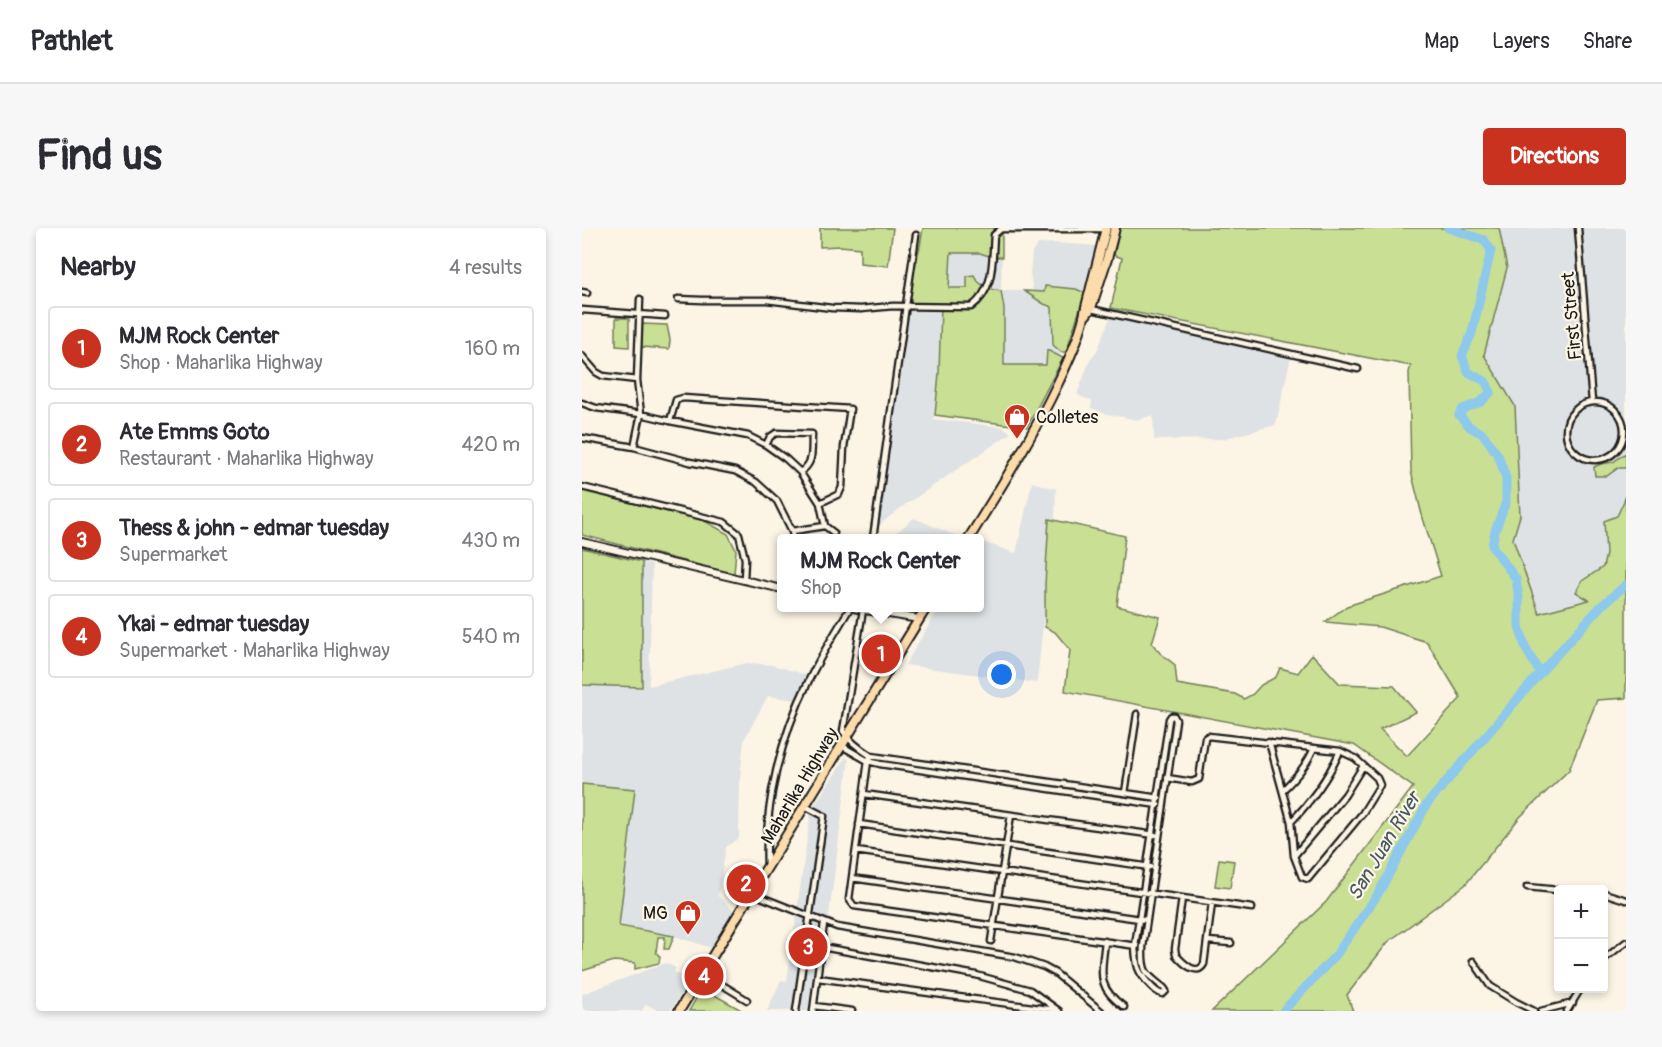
<!DOCTYPE html>
<html lang="en">
<head>
<meta charset="utf-8">
<style>
  :root { --surface:#fff; --page:#f7f7f7; --text:#2b2b33; --muted:#7c7c81; --line:#e1e1e2; --accent:#c8321e }
  body { margin:0; font-family:Pangolin,sans-serif; background:var(--page); color:var(--text) }
  .controls { position:absolute; right:18px; bottom:18px; display:grid; overflow:hidden; border-radius:6px; box-shadow:0 3px 9px #0003 }
  .controls button { width:54px; height:54px; display:grid; place-items:center; padding:0; border:0; border-bottom:2px solid var(--line); background:var(--surface); color:var(--text); font:30px sans-serif }
  .you { position:absolute; left:420px; top:447px; width:21px; height:21px; margin:-15px; border:4px solid #fff; border-radius:50%; background:#1a73e8; box-shadow:0 0 0 9px #1a73e833 }
  .badge { display:grid; place-items:center; width:39px; height:39px; border-radius:50%; background:var(--accent); color:#fff; font-size:20px; font-weight:700 }
  .pin { position:absolute; translate:-50% -50%; border:3px solid #fff; box-shadow:0 2px 6px #0006 }
  .popup { position:absolute; left:195px; top:306px; width:207px; height:78px; box-sizing:border-box; display:grid; place-content:center; border-radius:6px; background:var(--surface); filter:drop-shadow(0 2px 4px #0005); font-size:20px; white-space:nowrap; color:var(--muted) }
  .popup b { font-size:22px; color:var(--text) }
  .popup::after { content:''; position:absolute; left:50%; top:100%; margin-left:-12px; border:12px solid transparent; border-top-color:var(--surface) }
  .list { margin:0; padding:0; list-style:none }
  h2 { display:flex; justify-content:space-between; align-items:center; height:78px; margin:0; padding:0 24px; font-size:26px }
  h2 small { font-size:20px; font-weight:400; color:var(--muted) }
  .list li { display:grid; grid-template-columns:39px 1fr auto; gap:18px; align-items:center; box-sizing:border-box; height:84px; margin:0 12px 12px; padding:0 12px; border:2px solid var(--line); border-radius:6px }
  .list b { display:block; font-size:22px; white-space:nowrap }
  .list p { margin:0; font-size:20px; white-space:nowrap; color:var(--muted) }
  .list em { font-size:20px; font-style:normal; color:var(--muted) }
  .map { position:relative; flex:none; width:1044px; height:783px; overflow:hidden; border-radius:6px }
  header { display:flex; align-items:center; gap:36px; box-sizing:border-box; height:84px; padding:0 30px; background:var(--surface); border-bottom:2px solid var(--line) }
  header strong { font-size:28px }
  nav { display:flex; gap:33px; margin-inline-start:auto; font-size:21px }
  .intro { display:flex; align-items:center; justify-content:space-between; box-sizing:border-box; height:144px; padding:0 36px }
  h1 { margin:0; font-size:42px }
  .button { padding:15px 27px; border-radius:6px; background:var(--accent); color:#fff; font-size:21px; font-weight:700 }
  main { display:flex; gap:36px; padding:0 36px }
  aside { flex:1; background:var(--surface); border-radius:6px; box-shadow:0 3px 9px #0003 }
  .map>svg:first-child { display:block }
</style>
</head>
<body>
<header>
<strong>Pathlet</strong>
<nav><a>Map</a><a>Layers</a><a>Share</a></nav>
</header>
<div class="intro"><h1>Find us</h1><a class="button">Directions</a></div>
<main>
<aside>
<h2>Nearby<small>4 results</small></h2>
<ul class="list">
<li><span class="badge">1</span><div><b>MJM Rock Center</b><p>Shop · Maharlika Highway</p></div><em>160 m</em></li>
<li><span class="badge">2</span><div><b>Ate Emms Goto</b><p>Restaurant · Maharlika Highway</p></div><em>420 m</em></li>
<li><span class="badge">3</span><div><b>Thess &amp; john - edmar tuesday</b><p>Supermarket</p></div><em>430 m</em></li>
<li><span class="badge">4</span><div><b>Ykai - edmar tuesday</b><p>Supermarket · Maharlika Highway</p></div><em>540 m</em></li>
</ul>
</aside>
<div class="map">
<svg width="1044" height="783" viewBox="0 0 1044 783">
  <rect width="100%" height="100%" fill="#fcf5e5"/>
  <filter id="ink" filterUnits="userSpaceOnUse"><feTurbulence type="fractalNoise" baseFrequency=".0167" numOctaves="2"/><feDisplacementMap in="SourceGraphic" scale="12" xChannelSelector="R" yChannelSelector="G"/><feConvolveMatrix kernelMatrix="1 2 1 2 8 2 1 2 1" color-interpolation-filters="sRGB"/></filter>
  <g filter="url(#ink)">
    <path fill="#dfe2e4" d="M917 0H1044V316L1008 372 957 385 931 311 938 288 902 127 925 40Z
      M475 15 516 18 512 39 503 65 494 61 463 59 462 64H451L448 45 450 24 456 16Z
      M369 25H399L410 29H420L419 63H442L462 76 470 79 471 117 479 124 478 128 466 123 464 137H422V81L407 61 394 52 386 60H367Z
      M324 80 359 82 357 145 353 187 351 191 421 199 429 205 320 279 296 298 294 295Z
      M529 87 590 102 710 124 694 197 641 211 572 212 571 187 556 192 524 186 509 180 510 173 495 167 508 131 515 123Z
      M450 254 474 261 473 292H467L462 386 455 455 323 437 357 380H398V313L434 325Z
      M332 290 379 310H308Z
      M60 334 70 337 67 458 165 435 191 437 225 447 213 472 186 468 162 512 158 552 157 610 144 619 136 668 152 683 129 720 92 708 37 698 53 561 0 556V457L60 459Z
      M293 380H336L331 387 323 388Z
      M264 529 267 532 247 688 250 694 237 700 226 783H185L199 752 205 753 229 582Z
      M84 735 94 740 92 744 108 753 88 783H77L64 776 60 783H0V766Z"/>
    <path fill="#c9df94" stroke="#727e58" stroke-width="1.5" d="M238 0H311L306 38 278 35V20L258 18 238 19Z
      M341 0H420V29H410L398 25H369L367 60H385V48L392 47C397 58 408 62 419 63L422 81V137H464L465 122 481 130 445 199 353 187 357 145 359 78 326 77 329 54 338 18Z
      M538 0H917L925 40 902 127 933 178 938 288 931 311 957 385 1007 372 994 364 1000 353 1021 339 1024 326 1022 293 1035 288 1042 273 1044 265V470L1015 472 987 542 938 589 883 657 806 714 765 767 771 783H630L744 674 831 559 772 517 483 463 488 422 473 404 463 399V356L467 291 543 308 535 378 578 389 570 415 578 425 593 437 595 456 653 466 662 471 671 466 679 457 694 449 698 440 716 445 730 426 758 456 812 458 834 484 798 501 825 528 879 470 845 414 798 399 743 394 765 378 859 348 840 287 829 243 827 144 829 138 529 80 540 30 532 27Z
      M463 58 494 61 503 65 484 124H479L471 117 470 79 462 76 442 63 462 64Z
      M34 90H47V119L34 118Z
      M60 96 85 97 88 112 87 121 59 119Z
      M1044 225V240H1036L1025 248H1013L1012 239 1019 236 1031 234Z
      M0 263 121 292 146 306 154 322 152 346 0 307Z
      M0 320 60 334V459L0 457Z
      M0 556 53 561 37 698 92 708 87 721H82L83 709H76L74 724 78 729 77 735 53 741V735L32 733 0 743Z
      M637 631 652 633 648 660 633 658Z
      M120 760 161 783H107Z"/>
    <g fill="none" stroke-linecap="round" stroke-linejoin="round">
      <path stroke="#8dc8ed" stroke-width="9" d="M866 0 902 12 909 22 890 105 880 128 886 144 903 153 909 164 899 174 881 181 877 187 888 199 901 206 916 227 924 250V274L913 303 910 318 934 351 937 371V398L944 421 958 445
        M701 783 754 727 796 666 845 576 958 445 1019 378 1044 357"/>
      <g stroke="#1c1c1c" stroke-width="9">
        <path id="street" d="M996 0 1010 174
          M0 64 5 65
          M96 71 120 72H185L250 80 279 81 311 78 389 79C413 62 410 33 412 7L419 1H524
          M509 81 776 141
          M0 82 83 88
          M0 128 14 144 21 148 55 152
          M984 203a29 29 0 1 1 58 0a29 29 0 1 1-58 0Z
          M0 175 14 180 59 186 88 193 166 208 184 217 204 231 218 244 238 275 243 298
          M88 193 94 172 101 170 268 181 262 219 260 259 257 266 238 275
          M0 210 52 219 108 234 153 243 174 254 195 273 210 303 211 310
          M184 217 188 209 194 205 230 206C229 222 233 235 218 244
          M52 219 59 186 55 152 58 71
          M0 259 142 294 157 306 163 331 162 352
          M210 303 243 298 252 305
          M291 310 334 7
          M281 382 261 503C268 514 278 521 289 528L577 570
          M589 488H592L594 492 561 719C560 744 563 745 582 760L584 763 581 766C575 765 573 762 569 758 555 744 554 737 553 718L587 491Z
          M260 518 286 533 298 536 576 577
          M289 528 286 533 267 671 272 678 555 718
          M585 550 610 554 617 551 623 510 626 508 758 523 773 530 795 550 798 557 780 586 726 651 720 649 712 628 709 594 687 514
          M701 562C714 549 725 537 732 520
          M543 565 555 486
          M282 566 573 607
          M709 594C730 572 746 551 758 523
          M277 596 568 639
          M274 623 670 680
          M712 628 763 567 781 538
          M185 638C182 574 199 509 227 452 239 427 254 403 268 380
          M270 650 565 692
          M945 659 976 662
          M169 665 255 699 433 729 462 739 473 745 519 783
          M1022 665 1044 672
          M600 670 593 721 594 727C601 735 615 749 622 736L630 675
          M409 713 429 587
          M523 713C520 745 513 758 542 779
          M626 713 649 715
          M240 719 394 747 448 762 477 783
          M1022 731 1044 714
          M891 733 908 758 934 774 952 783
          M121 745 165 772
          M236 750 473 782
          M232 778 270 783
          M214 783 242 588 223 578
          M231 783 242 695
          M959 783 991 775
          M985 783 999 760"/>
      </g>
      <g stroke="#1c1c1c" stroke-width="10">
        <path id="secondary" d="M0 314 200 361
          M271 380 337 391"/>
      </g>
      <g stroke="#1c1c1c" stroke-width="12">
        <path id="highway" d="M504 87 509 80 525 31 533 0
          M387 310C419 259 451 208 477 153 488 129 500 104 504 79L524 0
          M97 783 344 380"/>
      </g>
      <use href="#street" stroke="#fcf5e5" stroke-width="4.5"/>
      <use href="#secondary" stroke="#fcf5e5" stroke-width="6"/>
      <use href="#highway" stroke="#fddcac" stroke-width="8"/>
    </g>
  </g>
  <defs>
    <g id="shop-pin" transform="scale(1.35)"><path d="M0 17L-7.5 6A9.5 9.5 0 1 1 7.5 6Z" fill="#c8321e" stroke="#fcf5e5"/><path d="M-5-2.5h2.3a2.7 3.5 0 0 1 5.4 0H5L5.5 6h-11ZM-1.5-2.5h3a1.5 2.3 0 0 0-3 0Z" fill="#fff"/></g>
  </defs>
  <g fill-rule="evenodd">
    <use href="#shop-pin" x="435" y="189"/>
    <use href="#shop-pin" x="106" y="685"/>
  </g>
  <g text-anchor="middle" dominant-baseline="central" stroke-width="4.5" stroke-linejoin="round" paint-order="stroke">
    <g font-size="18" fill="#1c1c1c" stroke="#fcf5e5">
      <text transform="translate(990 88) rotate(-95)">First Street</text>
      <text transform="translate(218 558) rotate(-59)">Maharlika Highway</text>
    </g>
    <g font-size="18" fill="#1c1c1c" stroke="#fcf5e5" text-anchor="start">
      <text x="454" y="189">Colletes</text>
      <text x="86" y="685" text-anchor="end">MG</text>
    </g>
    <g font-size="20" font-style="italic" fill="#445865" stroke="#fcf5e5">
      <text transform="translate(802 618) rotate(-59)">San Juan River</text>
    </g>
  </g>
</svg>
<div class="controls">
<button>+</button>
<button>−</button>
</div>
<div class="you"></div>
<div class="pin badge" style="left:299px;top:426px">1</div>
<div class="popup"><b>MJM Rock Center</b>Shop</div>
<div class="pin badge" style="left:164px;top:656px">2</div>
<div class="pin badge" style="left:226px;top:719px">3</div>
<div class="pin badge" style="left:122px;top:748px">4</div>
</div>
</main>
</body>
</html>
